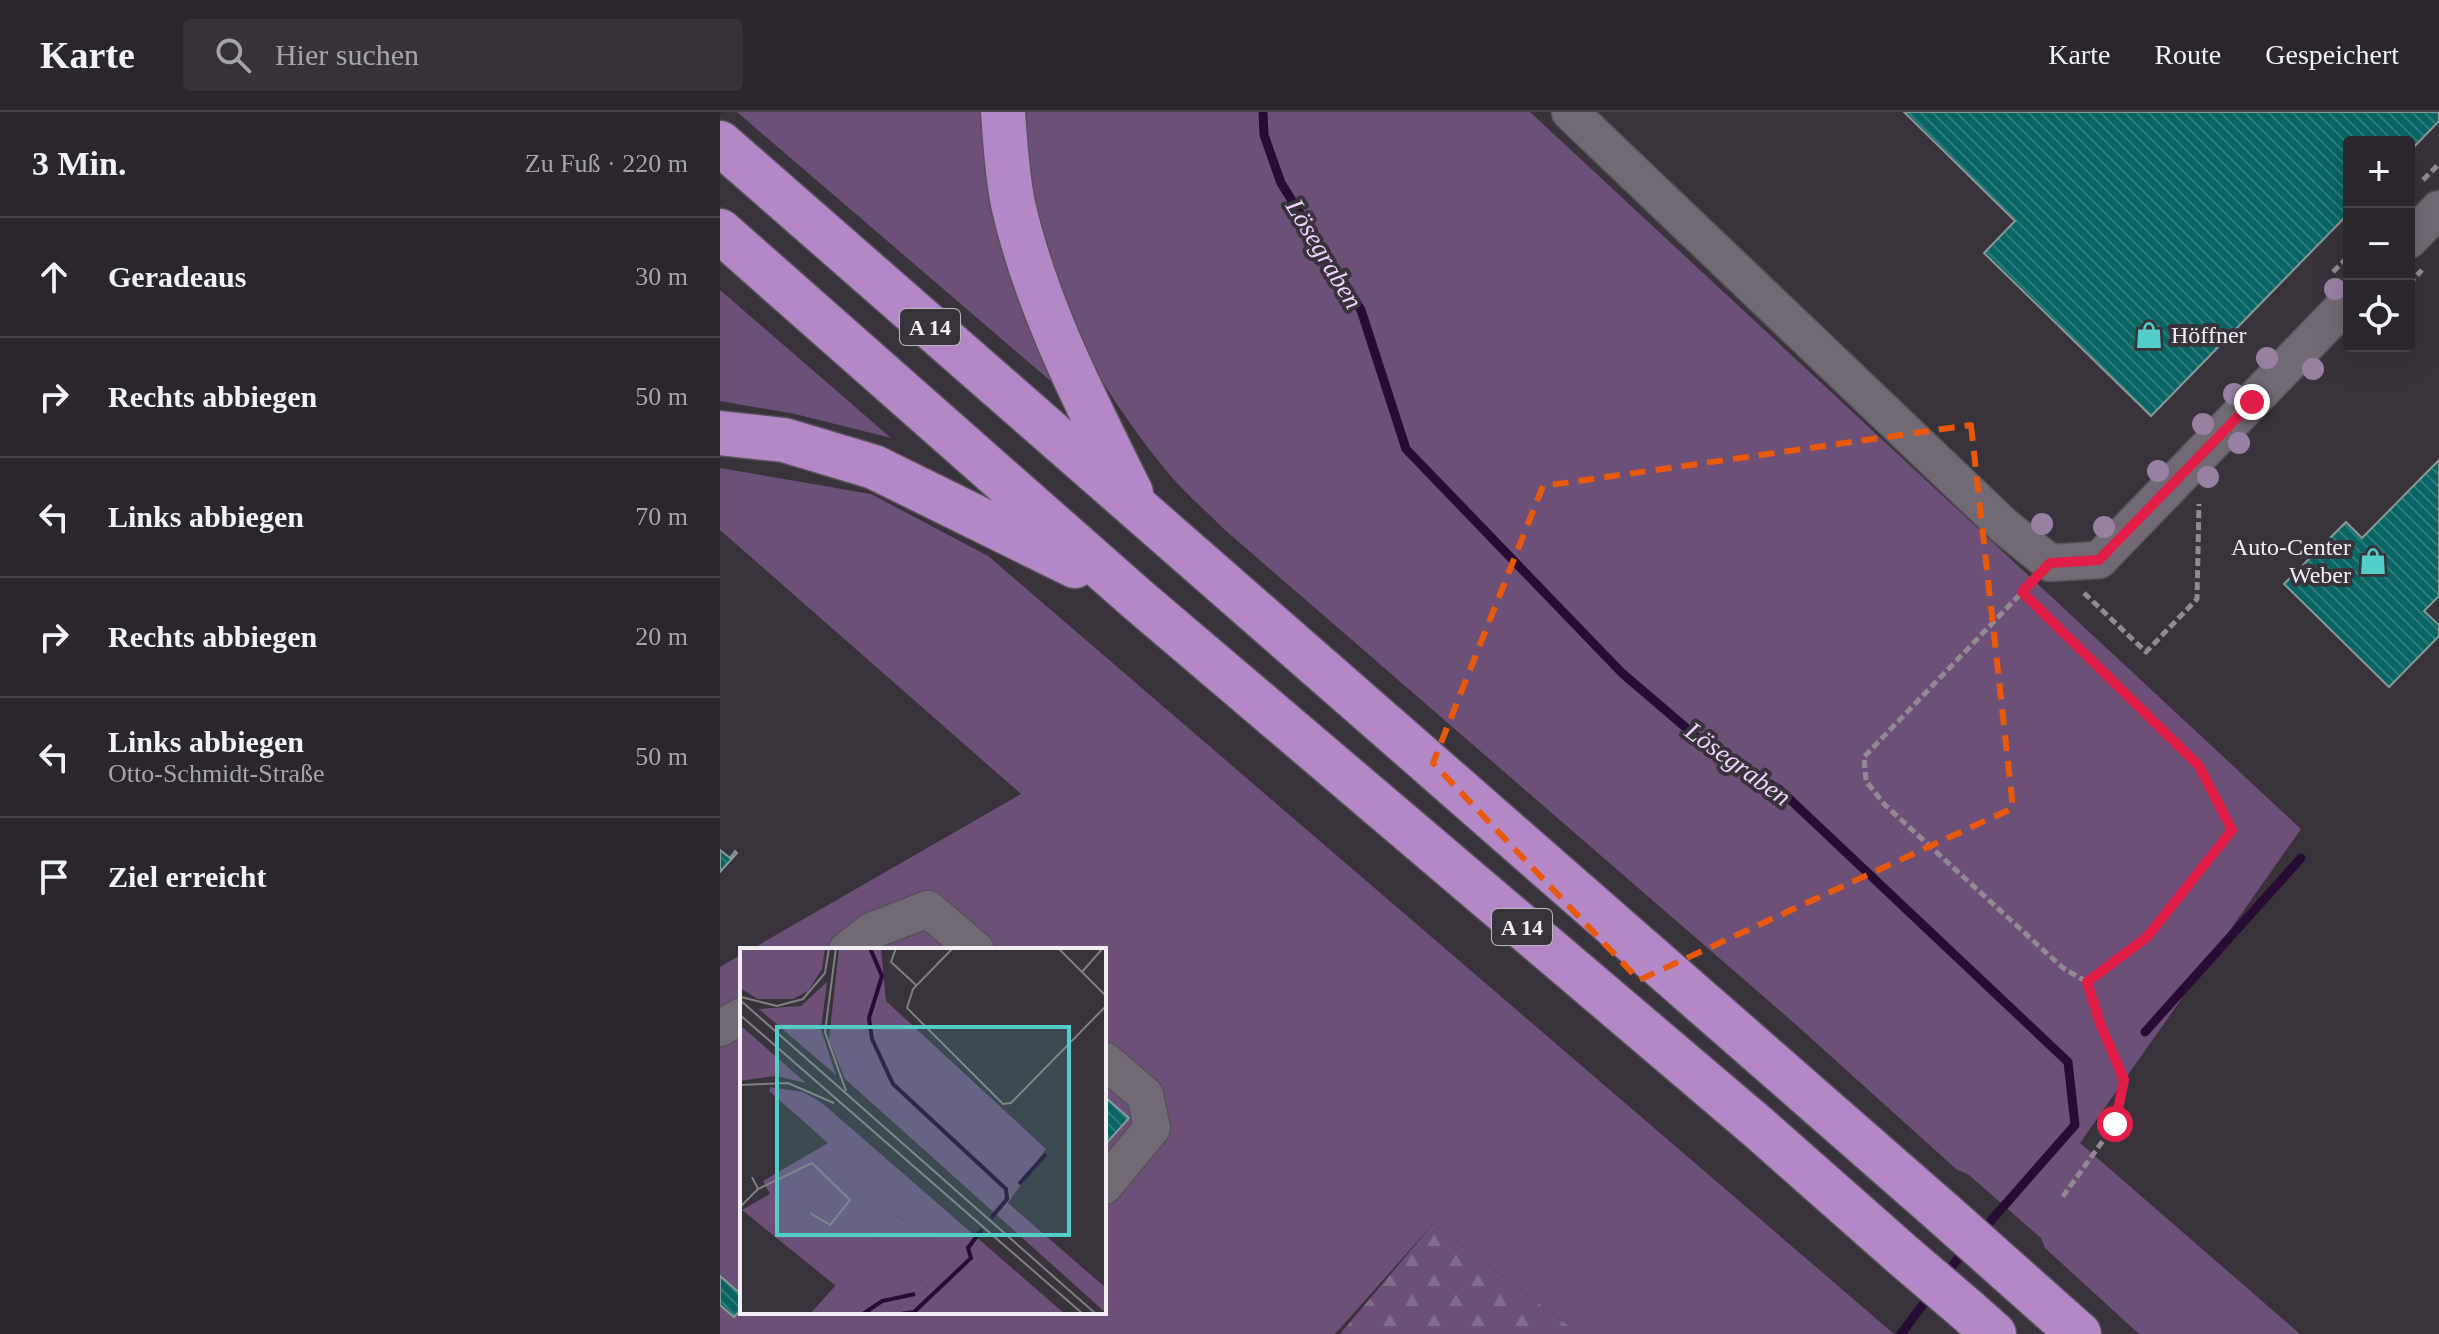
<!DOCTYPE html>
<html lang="de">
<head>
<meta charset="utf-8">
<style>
  :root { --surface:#2a262c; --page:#363238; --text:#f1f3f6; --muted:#a5a5a9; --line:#464348 }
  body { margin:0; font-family:Georgia,serif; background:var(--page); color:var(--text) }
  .controls { position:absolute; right:24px; top:24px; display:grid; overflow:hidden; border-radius:8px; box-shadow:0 8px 32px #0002 }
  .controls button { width:72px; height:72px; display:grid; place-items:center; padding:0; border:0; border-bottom:2px solid var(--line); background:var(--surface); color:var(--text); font:40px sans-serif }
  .stop { position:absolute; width:24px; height:24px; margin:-18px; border:6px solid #e11d48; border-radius:50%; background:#fff }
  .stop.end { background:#e11d48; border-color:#fff; box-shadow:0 2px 8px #0008 }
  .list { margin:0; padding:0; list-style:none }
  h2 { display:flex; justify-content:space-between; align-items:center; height:104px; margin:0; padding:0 32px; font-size:34px }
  h2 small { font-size:26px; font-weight:400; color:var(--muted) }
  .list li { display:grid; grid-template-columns:52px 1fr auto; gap:24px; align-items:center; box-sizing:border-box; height:120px; padding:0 32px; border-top:2px solid var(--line) }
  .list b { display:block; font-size:30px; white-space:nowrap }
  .list p { margin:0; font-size:26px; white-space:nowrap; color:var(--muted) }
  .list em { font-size:26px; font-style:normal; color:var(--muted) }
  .icon { flex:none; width:44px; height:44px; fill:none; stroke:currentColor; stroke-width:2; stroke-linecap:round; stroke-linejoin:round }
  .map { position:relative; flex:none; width:1719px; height:1222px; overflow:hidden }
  header { display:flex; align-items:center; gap:48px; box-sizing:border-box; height:112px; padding:0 40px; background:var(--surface); border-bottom:2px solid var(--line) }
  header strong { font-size:38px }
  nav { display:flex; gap:44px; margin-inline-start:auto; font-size:28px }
  .search { width:560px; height:72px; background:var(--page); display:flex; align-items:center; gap:20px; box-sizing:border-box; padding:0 28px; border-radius:8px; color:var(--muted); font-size:30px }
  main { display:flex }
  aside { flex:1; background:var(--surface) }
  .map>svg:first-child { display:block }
</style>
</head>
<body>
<header>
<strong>Karte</strong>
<div class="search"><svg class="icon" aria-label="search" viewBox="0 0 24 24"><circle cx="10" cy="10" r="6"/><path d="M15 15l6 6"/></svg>Hier suchen</div>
<nav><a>Karte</a><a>Route</a><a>Gespeichert</a></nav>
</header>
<main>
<aside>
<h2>3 Min.<small>Zu Fuß · 220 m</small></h2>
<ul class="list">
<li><svg class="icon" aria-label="ahead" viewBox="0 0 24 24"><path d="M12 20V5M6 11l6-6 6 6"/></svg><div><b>Geradeaus</b></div><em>30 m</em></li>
<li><svg class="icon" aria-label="right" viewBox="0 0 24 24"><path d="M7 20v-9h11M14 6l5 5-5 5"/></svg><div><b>Rechts abbiegen</b></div><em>50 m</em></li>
<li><svg class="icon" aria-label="left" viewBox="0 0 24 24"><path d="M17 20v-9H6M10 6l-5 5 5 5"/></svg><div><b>Links abbiegen</b></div><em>70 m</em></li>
<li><svg class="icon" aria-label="right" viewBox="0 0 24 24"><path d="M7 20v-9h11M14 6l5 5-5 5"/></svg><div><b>Rechts abbiegen</b></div><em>20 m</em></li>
<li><svg class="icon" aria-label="left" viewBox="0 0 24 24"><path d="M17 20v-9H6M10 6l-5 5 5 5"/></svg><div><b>Links abbiegen</b><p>Otto-Schmidt-Straße</p></div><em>50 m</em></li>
<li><svg class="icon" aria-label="arrive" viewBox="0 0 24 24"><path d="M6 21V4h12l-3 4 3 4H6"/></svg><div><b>Ziel erreicht</b></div></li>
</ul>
</aside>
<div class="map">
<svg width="1719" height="1222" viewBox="0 0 1719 1222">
  <defs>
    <pattern id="forest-firs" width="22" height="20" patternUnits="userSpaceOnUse" patternTransform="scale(2)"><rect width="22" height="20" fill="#6c5078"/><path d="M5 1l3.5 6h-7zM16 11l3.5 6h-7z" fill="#816a8c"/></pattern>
    <pattern id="building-back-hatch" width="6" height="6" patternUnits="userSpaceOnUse" patternTransform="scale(2)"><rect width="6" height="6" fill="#086564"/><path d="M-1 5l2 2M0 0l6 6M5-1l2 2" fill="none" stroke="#2c7b7b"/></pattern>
  </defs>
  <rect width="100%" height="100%" fill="#38323b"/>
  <path fill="#6c5078" d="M17 0H261L272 105 305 209 347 283Z
    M299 0H810L1581 717 1360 1031 1580 1222H1419L1325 1136 1321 1126 1249 1063 1236 1057 1073 910 505 418C484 397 459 376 441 352 398 299 360 238 335 174 314 119 306 58 299 0Z
    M0 178 171 326 75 302 0 289Z
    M0 356 151 382 268 444 1174 1222H860L713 1112 615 1222H0V855L22 842V1200H384V838H30L301 682 0 418Z"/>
  <path fill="url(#forest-firs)" d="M713 1112 860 1222H620Z"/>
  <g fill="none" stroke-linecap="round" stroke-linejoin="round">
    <path stroke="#270b32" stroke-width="9" d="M543 0 544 23 561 71 641 198 686 337 902 561 992 638 1060 678 1348 950 1355 1013 1262 1119
      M1425 920 1581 746
      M1224 1165 1246 1136
      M1181 1222 1210 1183"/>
  </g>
  <path fill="url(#building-back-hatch)" stroke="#889897" stroke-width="2" d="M1184 0H1719V9L1689 40V30H1629V101L1431 304 1264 141 1295 109Z
    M1719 348V484L1704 499 1719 513V524L1669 575 1564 472 1626 410 1642 426Z
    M0 738 10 746 15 739 17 741 0 760Z
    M384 984 409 1006 384 1034Z
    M0 1164 22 1183V1196L14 1205 0 1193Z"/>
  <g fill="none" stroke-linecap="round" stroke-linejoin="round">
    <g stroke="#575159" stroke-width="39">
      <path id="minor" d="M850 0 1284 414 1330 451 1379 448 1629 189
        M1689 128 1719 97
        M127 838 151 819 208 797 256 838
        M0 916 22 904
        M384 948 425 983 432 1016 384 1074"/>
    </g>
    <g stroke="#575159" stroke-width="47">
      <path id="highway" d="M283 0C285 30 287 62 293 92 316 194 365 288 411 381
        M0 31 1223 1101
        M0 119 417 487 1039 1016 1185 1145
        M0 321 64 328 154 355 355 454
        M1287 1158 1359 1222
        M1247 1198 1274 1222"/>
    </g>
    <path stroke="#908b93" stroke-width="5" stroke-dasharray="8 4" stroke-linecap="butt" d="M1703 68 1719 52
      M1613 160 1629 144
      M1689 172 1702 158
      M1308 474 1144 645 1146 669 1165 693 1343 856 1367 870 1380 911 1404 968 1395 1012 1341 1087
      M1302 480 1479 654 1512 718 1427 825 1367 870
      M1364 481 1426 540 1477 487 1479 392"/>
    <use href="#minor" stroke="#716a74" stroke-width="36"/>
    <use href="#highway" stroke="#b488c7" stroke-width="44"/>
    <g stroke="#575159" stroke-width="47" stroke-linecap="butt">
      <path id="highway-bridge" d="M1223 1101 1287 1158
        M1185 1145 1247 1198"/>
    </g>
    <use href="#highway-bridge" stroke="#b488c7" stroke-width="44"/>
  </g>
  <g fill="#9880a2">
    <circle cx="1615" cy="177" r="11"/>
    <circle cx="1547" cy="246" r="11"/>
    <circle cx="1593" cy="257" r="11"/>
    <circle cx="1514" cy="282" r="11"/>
    <circle cx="1483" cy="312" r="11"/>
    <circle cx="1519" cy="331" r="11"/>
    <circle cx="1438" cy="359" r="11"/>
    <circle cx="1488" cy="365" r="11"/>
    <circle cx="1322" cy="412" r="11"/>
    <circle cx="1384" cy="415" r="11"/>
  </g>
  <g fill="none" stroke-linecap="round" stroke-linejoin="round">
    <path stroke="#e11d48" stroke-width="10" d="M1395 1012 1404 968 1380 911 1367 870 1427 825 1512 718 1479 654 1302 480 1330 451 1379 448 1532 290"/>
  </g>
  <path fill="none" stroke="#e8590c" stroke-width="6" stroke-dasharray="16 10" stroke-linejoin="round" d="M1251 313 1293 696 919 868 713 651 823 374Z"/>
  <defs>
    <g id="shop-bare" transform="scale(2.16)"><path d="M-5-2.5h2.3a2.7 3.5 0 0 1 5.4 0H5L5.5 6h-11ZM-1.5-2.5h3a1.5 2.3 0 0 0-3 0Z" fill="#53cdca" stroke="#38323b" stroke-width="2.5" paint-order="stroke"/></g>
  </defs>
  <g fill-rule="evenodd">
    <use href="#shop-bare" x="1429" y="223"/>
    <use href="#shop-bare" x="1653" y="449"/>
  </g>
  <g text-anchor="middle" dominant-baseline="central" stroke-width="8" stroke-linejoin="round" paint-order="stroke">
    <g fill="#38323b" stroke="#bab6bc" stroke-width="2">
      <rect x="180" y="197" width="60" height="36" rx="6"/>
      <rect x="772" y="797" width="60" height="36" rx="6"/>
    </g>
    <g font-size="22" font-weight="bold" fill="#f2eef4">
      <text x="210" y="215">A 14</text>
      <text x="802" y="815">A 14</text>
    </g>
    <g font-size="24" fill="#f2eef4" stroke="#38323b" text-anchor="start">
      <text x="1451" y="223">Höffner</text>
      <text x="1631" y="435" text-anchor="end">Auto-Center<tspan x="1631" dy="28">Weber</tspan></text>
    </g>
    <g font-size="26" font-style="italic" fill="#f1d4fe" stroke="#38323b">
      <text transform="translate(604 142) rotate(59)">Lösegraben</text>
      <text transform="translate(1018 652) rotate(36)">Lösegraben</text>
    </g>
  </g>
  <g transform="translate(20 836)">
    <rect width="366" height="366" fill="#38323b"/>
    <path d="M0 0H85L82 21 68 43 53 51H18L0 40ZM99 0H141L146 53 306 201 268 255 366 340V365L105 131 89 92ZM87 34 81 82 96 127 19 61 61 58ZM0 77 66 135 35 128 0 133ZM30 139 63 144 82 155 325 366H212L233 349 209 306 158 268 96 338 2 262 30 246 23 233 88 195 29 143ZM156 311 174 320 187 339 152 366H112L108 344 137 313Z" fill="#6c5078"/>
    <path d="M48 0H72L78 16 70 21 61 17ZM158 268 209 306 220 296 226 299 228 308 222 314 230 321 224 331 233 349 212 366H152L187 339 174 320 155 311 137 314 109 344 112 366H70Z" fill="#6c5078"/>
    <path fill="none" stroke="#270b32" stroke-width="4" d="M130 0 142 28 129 70 132 91 153 136 266 241 267 251 251 270M279 236 306 206M123 366 142 353 175 346M160 366 174 364 231 310 228 300 242 281"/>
    <path fill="none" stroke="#827d85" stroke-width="2" d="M96 0 85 84 106 143M156 0 151 14 176 37M213 0 173 41 167 60 263 156 271 155 366 58M318 0 366 48M342 24 363 0M1 49 37 58 63 51 85 25 89 0M0 52 356 366M0 67 343 366M0 137 48 135 94 155M18 241 72 215 110 252 90 277 70 265M0 259 18 241 12 229"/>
    <path fill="#53cdca" fill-opacity="0.15" stroke="#53cdca" stroke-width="4" d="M37 79H329V287H37Z"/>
    <rect width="366" height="366" fill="none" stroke="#f2eef4" stroke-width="4"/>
  </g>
</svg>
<div class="controls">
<button>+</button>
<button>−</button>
<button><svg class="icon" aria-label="locate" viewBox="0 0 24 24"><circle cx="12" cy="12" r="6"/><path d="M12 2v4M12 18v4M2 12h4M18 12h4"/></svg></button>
</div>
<div class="stop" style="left:1395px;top:1012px"></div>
<div class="stop end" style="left:1532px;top:290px"></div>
</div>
</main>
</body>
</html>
